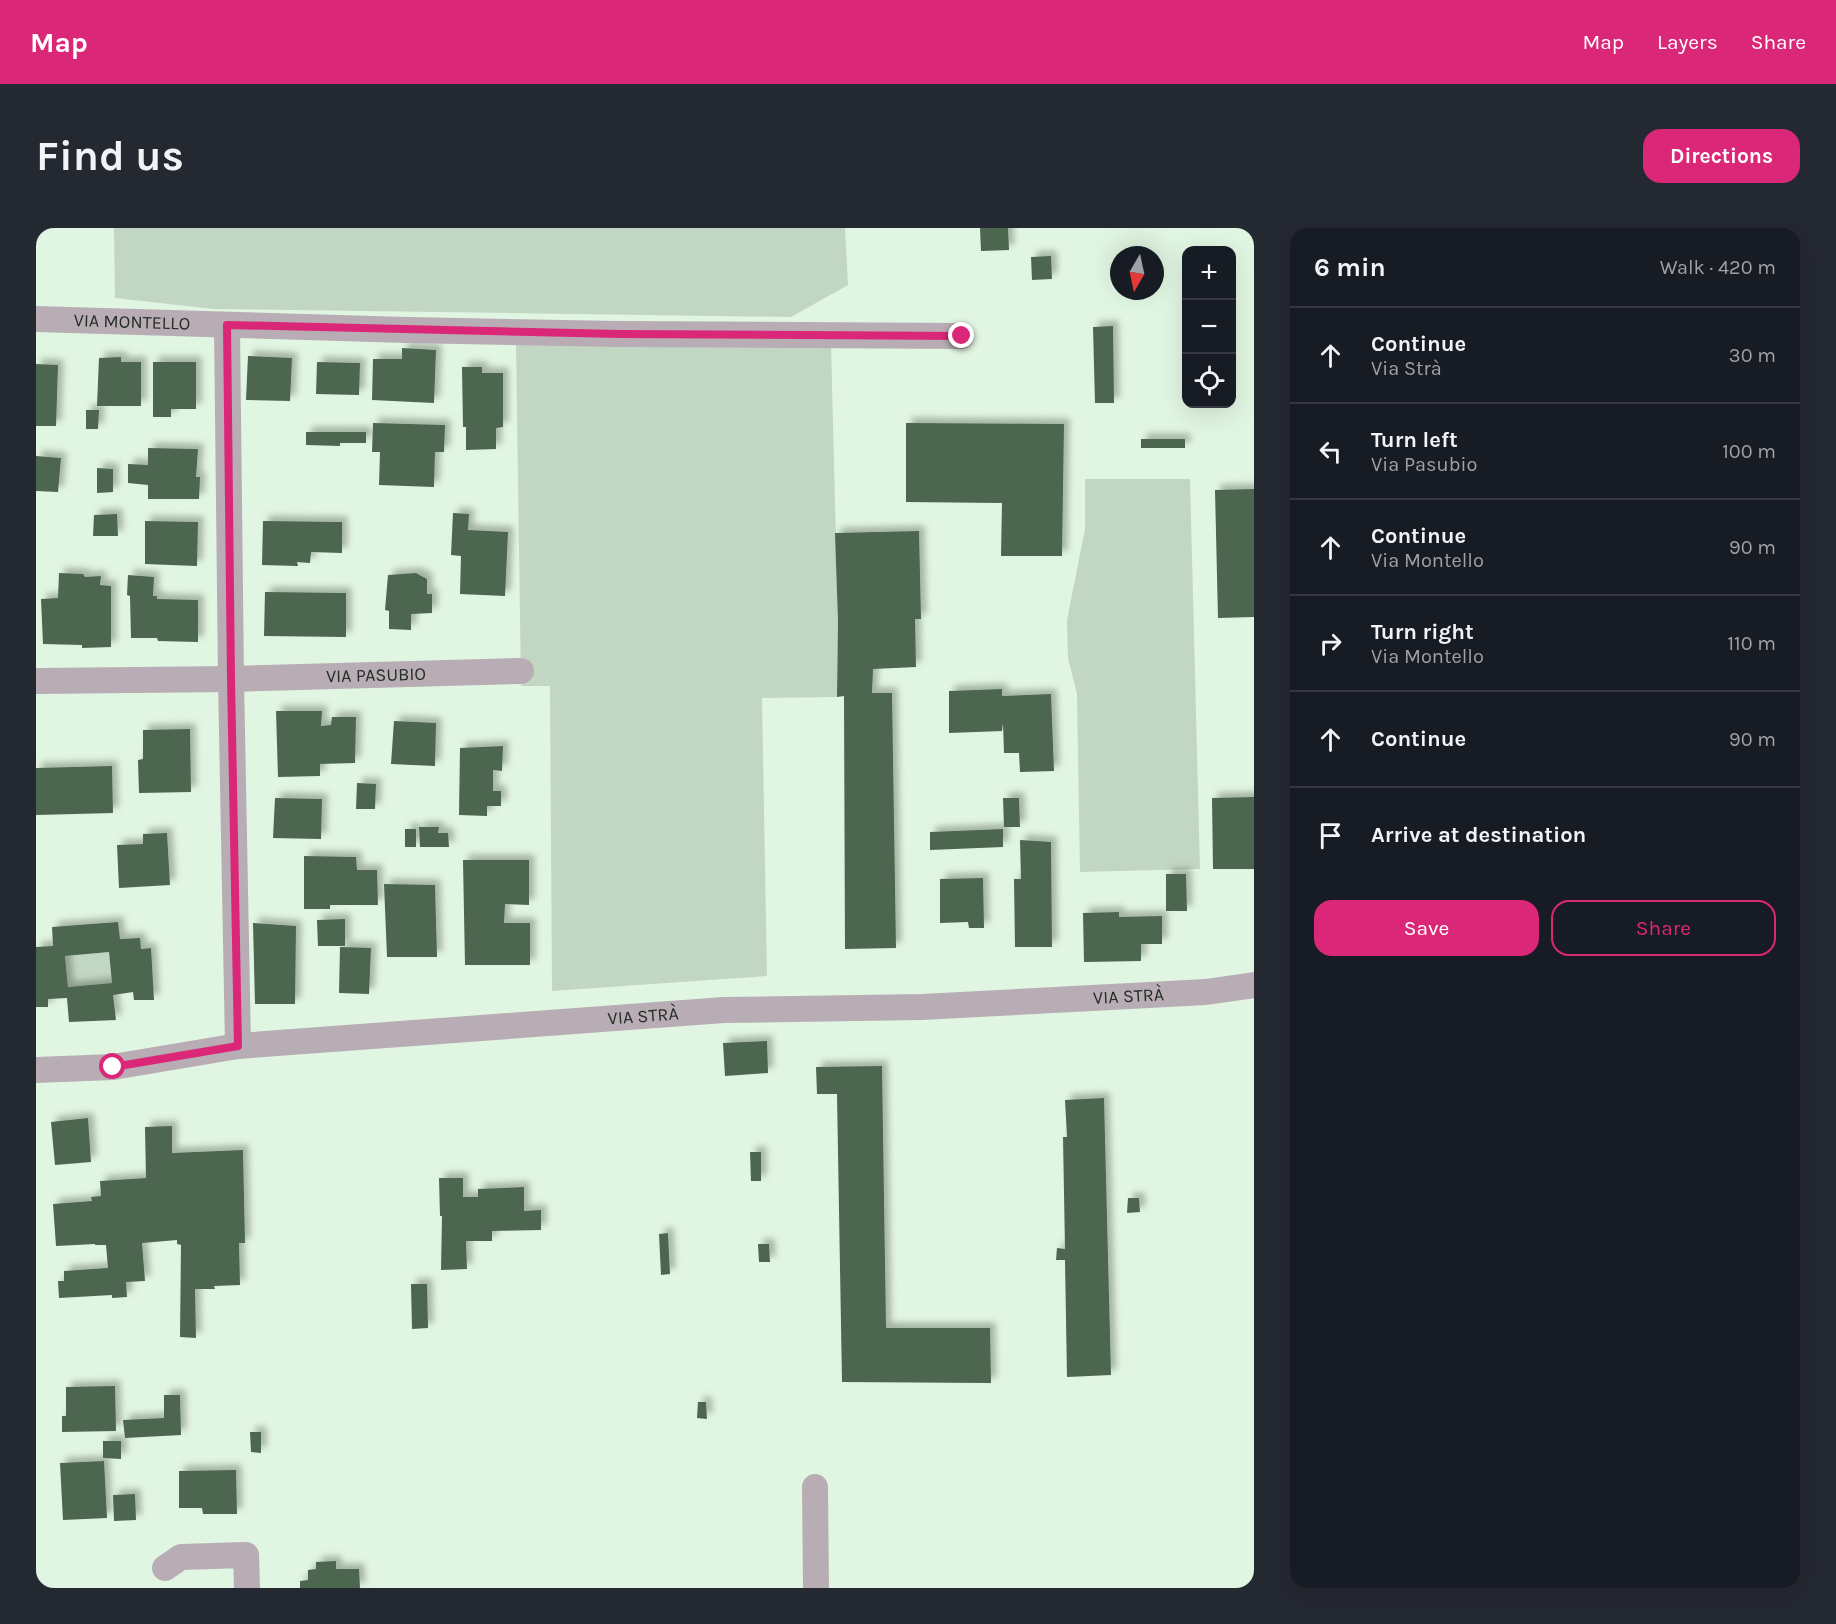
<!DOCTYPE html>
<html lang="en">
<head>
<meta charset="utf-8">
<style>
  :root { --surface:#171b24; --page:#242831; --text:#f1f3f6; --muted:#9ea1a6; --line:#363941; --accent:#db2777 }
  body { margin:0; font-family:Karla,sans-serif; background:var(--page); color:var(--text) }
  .controls { position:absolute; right:18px; top:18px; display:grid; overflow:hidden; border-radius:12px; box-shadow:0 6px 24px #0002 }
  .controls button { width:54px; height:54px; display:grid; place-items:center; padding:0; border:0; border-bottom:2px solid var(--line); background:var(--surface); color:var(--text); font:30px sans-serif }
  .compass { position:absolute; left:1074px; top:18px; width:54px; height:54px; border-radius:50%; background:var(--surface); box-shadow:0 6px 24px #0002; rotate:189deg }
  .stop { position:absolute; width:18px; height:18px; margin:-14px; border:4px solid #db2777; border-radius:50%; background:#fff }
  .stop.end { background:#db2777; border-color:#fff; box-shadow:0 2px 6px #0008 }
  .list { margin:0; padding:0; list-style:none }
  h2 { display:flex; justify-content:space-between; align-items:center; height:78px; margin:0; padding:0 24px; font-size:26px }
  h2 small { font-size:20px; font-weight:400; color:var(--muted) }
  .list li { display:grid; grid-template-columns:39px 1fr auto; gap:18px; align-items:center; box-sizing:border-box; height:96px; padding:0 24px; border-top:2px solid var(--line) }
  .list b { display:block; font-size:22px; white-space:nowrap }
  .list p { margin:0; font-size:20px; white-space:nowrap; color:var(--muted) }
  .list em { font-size:20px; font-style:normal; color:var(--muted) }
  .actions { display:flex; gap:12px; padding:18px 24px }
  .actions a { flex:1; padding:14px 0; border:2px solid var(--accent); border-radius:18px; text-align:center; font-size:21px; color:var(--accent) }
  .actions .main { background:var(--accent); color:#fff }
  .icon { flex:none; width:33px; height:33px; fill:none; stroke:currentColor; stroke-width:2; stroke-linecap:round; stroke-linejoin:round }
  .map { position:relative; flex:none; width:1218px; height:1360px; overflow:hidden; border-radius:18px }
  header { display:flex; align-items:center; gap:36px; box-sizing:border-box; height:84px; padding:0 30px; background:var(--accent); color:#fff }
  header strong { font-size:28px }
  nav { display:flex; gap:33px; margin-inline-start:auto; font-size:21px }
  .intro { display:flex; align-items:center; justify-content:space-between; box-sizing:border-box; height:144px; padding:0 36px }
  h1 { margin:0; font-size:42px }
  .button { padding:15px 27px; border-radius:18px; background:var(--accent); color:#fff; font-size:21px; font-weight:700 }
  main { display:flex; gap:36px; padding:0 36px }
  aside { flex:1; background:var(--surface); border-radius:18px; box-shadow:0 6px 24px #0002 }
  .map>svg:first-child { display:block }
</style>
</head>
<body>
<header>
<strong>Map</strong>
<nav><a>Map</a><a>Layers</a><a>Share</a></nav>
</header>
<div class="intro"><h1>Find us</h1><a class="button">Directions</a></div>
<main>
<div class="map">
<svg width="1218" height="1360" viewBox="0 0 1218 1360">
  <defs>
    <filter id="shadow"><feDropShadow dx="5.5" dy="-5.5" stdDeviation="3" flood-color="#0004"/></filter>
  </defs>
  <rect width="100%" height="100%" fill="#e1f6e2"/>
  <path fill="#c2d7c3" d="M78 0H809L812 57 755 89 177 81 79 70Z
    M480 116H795L802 394 801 469 726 470 731 748 516 763 514 458H485Z
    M1049 251H1154L1164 641 1044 644 1041 466 1032 430 1031 392 1049 301Z
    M73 724 76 755 32 759 29 728Z"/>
  <path fill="#4d664f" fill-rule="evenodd" filter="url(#shadow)" d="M944 0H972L973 22 945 23Z
    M1015 28 1016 51 996 52 995 29Z
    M1077 98 1078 175H1059L1057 99Z
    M366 120 400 122 398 175 336 172 337 131H366Z
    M212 128 256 130 254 173 210 172Z
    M85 129V134H105V178H61L63 130Z
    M117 134H160V181H135V189H117Z
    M281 134 324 135 323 167 280 166Z
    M0 136 22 137 20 198H0Z
    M426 139H446V145H467V199L460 200V221L430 222V199H427Z
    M50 182H63L62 201H50Z
    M337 195 409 197 408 224H399L398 259 343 257 344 224H336Z
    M870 195 1028 196 1026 328H965L966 275 870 274Z
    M270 204H330V215H304V218L270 217Z
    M1105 211H1149V220H1105Z
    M112 220 162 221 160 249H164L163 271H112V257L92 255V236L112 237Z
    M0 228 25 230 22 264 0 263Z
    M61 240 77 241V264L61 265Z
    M1218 261V389L1182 390 1179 262Z
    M417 285 433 286 432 302 472 304 469 368 424 366 425 328 415 327Z
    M81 286 82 308H57L58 287Z
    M109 293 162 294 161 338 109 336Z
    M227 293 306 294V325L275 324 274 335 261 334 262 338 226 337Z
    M883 303 885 391H879L880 439 837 441 836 465H856L860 720 809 721 808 468 801 469 802 394 799 305Z
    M23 345 47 346 49 349 65 348 64 357 75 358V419L46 420V417L7 416 5 371 22 370Z
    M380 345 391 351V366H396V385L375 386V402L353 401V383L349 382 352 347Z
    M92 347 118 349 117 368H121V371L162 372V414L122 413 121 410H95L94 368 91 367Z
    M229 364 310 365V409L228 408Z
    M966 461V468L1015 466 1018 543 984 544 983 525H968L967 495 966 503 913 505V463Z
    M240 483H286L285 498 295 497 296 489H320L319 535 284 536V548L242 549Z
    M358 493 400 495 399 538 355 536Z
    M154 501 155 564 103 565 102 532 107 531V502Z
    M467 518 466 543 457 542V563H465V578H451V588L423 587 424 520Z
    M76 538 77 585 0 587V540Z
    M321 555 340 556 339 581H320Z
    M1218 569V641H1177L1176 570Z
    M239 570 286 571 285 611 237 610Z
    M967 570H983L984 599H968Z
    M383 599H403L402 605H412L413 619H384Z
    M369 601H380V619H369Z
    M967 601V619L894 622V604Z
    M131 605 134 657 83 660 81 617 107 616V606Z
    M984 612 1015 614 1016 719H979L978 651H985Z
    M268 628 320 629 321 642H341L342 677H294V681H268Z
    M427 632H493V677L469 676 468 695H494V737H429Z
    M1130 646H1150L1151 683H1130Z
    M947 650 948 700H933L932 694 904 695V651Z
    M348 656 399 657 401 729H351Z
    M1083 684V689L1126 688V716H1105V733L1048 734 1047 685Z
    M309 691V718H282L281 692Z
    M82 694 84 711 104 710 105 721 115 720 118 772H98L97 764 77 767 80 792 33 794 31 770 12 771V779H0V719L17 718 16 699ZM73 724 76 755 32 759 29 728Z
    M217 695 260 698 259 776H219Z
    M304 719 335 720 333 766 303 765Z
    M731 813 732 845 689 848 687 815Z
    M846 838 850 1100H954L955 1155 806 1154 801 866H781L780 839Z
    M1068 870 1075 1147 1031 1149 1029 1032H1020L1021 1020 1029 1021 1027 909H1031L1029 872Z
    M52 890 55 934 19 937 15 894Z
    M136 898V925L207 922 209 1015H203L204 1057 178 1058 179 1061H159L160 1110 144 1109 145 1017 141 1016V1012L106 1015 109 1053 90 1054 91 1069 76 1070V1067L23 1070 22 1053H28V1043L72 1040 70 1017H59V1016L20 1018 17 976 56 973 55 969 65 968 64 953 110 950 109 899Z
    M714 924H725V953H715Z
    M403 950H427V969H442V961L488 959V983L505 982V1002L456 1003V1013H430L431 1041 405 1042 406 988H404Z
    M1092 970H1103L1104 984 1091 985Z
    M632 1005 634 1046 625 1047 623 1006Z
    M722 1016H733L734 1034H723Z
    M375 1056H391L392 1100 376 1101Z
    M79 1158 80 1203 26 1204V1188H30V1159Z
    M128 1167H144L145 1207 89 1210 87 1192 128 1190Z
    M662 1174H670L671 1191 661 1190Z
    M214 1204H225V1225L215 1224Z
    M67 1213H85V1231L67 1230Z
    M68 1233 71 1290 27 1292 24 1235Z
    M200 1242 201 1286H167L166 1280H143V1243Z
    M99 1266 100 1292 78 1293 77 1267Z
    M300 1333V1341H323L324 1360H264V1353L272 1352V1342L280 1341V1334Z"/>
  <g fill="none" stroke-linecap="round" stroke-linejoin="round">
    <g stroke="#b8adb4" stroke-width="26">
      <path id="s1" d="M0 91 371 102 583 106 925 108"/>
      <path d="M191 97 195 451 202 818"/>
      <path id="s2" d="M0 453 195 451 485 443"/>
      <path id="s3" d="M0 842 77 839 202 818 688 782 886 779 1170 764 1218 757"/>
      <path d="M779 1259 780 1360"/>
      <path d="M129 1340 145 1329 210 1327 211 1360"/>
    </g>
  </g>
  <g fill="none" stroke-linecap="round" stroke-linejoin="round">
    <path stroke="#db2777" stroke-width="8" d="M77 839 202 818 195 451 191 97 583 106 926 108"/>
  </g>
  <g text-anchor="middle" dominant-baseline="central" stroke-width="6" stroke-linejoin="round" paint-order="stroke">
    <g font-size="18" fill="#252c25" stroke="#fff">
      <text stroke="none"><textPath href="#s1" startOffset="96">VIA MONTELLO</textPath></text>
      <text stroke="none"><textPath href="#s2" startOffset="340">VIA PASUBIO</textPath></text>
      <text stroke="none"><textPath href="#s3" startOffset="1096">VIA STRÀ</textPath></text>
      <text stroke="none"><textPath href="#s3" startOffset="610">VIA STRÀ</textPath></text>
    </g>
  </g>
</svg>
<div class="controls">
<button>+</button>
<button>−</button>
<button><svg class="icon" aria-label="locate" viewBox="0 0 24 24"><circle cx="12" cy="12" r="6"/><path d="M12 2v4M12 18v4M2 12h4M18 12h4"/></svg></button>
</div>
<svg class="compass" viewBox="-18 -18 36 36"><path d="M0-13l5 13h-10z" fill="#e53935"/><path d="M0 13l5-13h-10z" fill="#9ea1a6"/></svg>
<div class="stop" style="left:77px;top:839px"></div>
<div class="stop end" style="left:926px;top:108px"></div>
</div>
<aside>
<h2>6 min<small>Walk · 420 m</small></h2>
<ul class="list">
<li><svg class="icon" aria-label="ahead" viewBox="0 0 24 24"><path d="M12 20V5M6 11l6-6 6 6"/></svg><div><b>Continue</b><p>Via Strà</p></div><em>30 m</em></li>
<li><svg class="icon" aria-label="left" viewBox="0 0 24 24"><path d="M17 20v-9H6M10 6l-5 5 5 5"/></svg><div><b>Turn left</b><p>Via Pasubio</p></div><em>100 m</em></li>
<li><svg class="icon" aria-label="ahead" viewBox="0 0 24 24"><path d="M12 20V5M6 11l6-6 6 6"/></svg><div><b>Continue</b><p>Via Montello</p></div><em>90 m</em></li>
<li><svg class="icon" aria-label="right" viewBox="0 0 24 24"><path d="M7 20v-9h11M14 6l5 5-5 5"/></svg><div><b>Turn right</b><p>Via Montello</p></div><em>110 m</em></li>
<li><svg class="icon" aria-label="ahead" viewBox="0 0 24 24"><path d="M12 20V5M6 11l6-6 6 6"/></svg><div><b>Continue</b></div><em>90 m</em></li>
<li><svg class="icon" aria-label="arrive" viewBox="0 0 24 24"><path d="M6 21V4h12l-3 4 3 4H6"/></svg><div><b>Arrive at destination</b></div></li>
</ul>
<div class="actions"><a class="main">Save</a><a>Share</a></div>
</aside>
</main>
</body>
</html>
